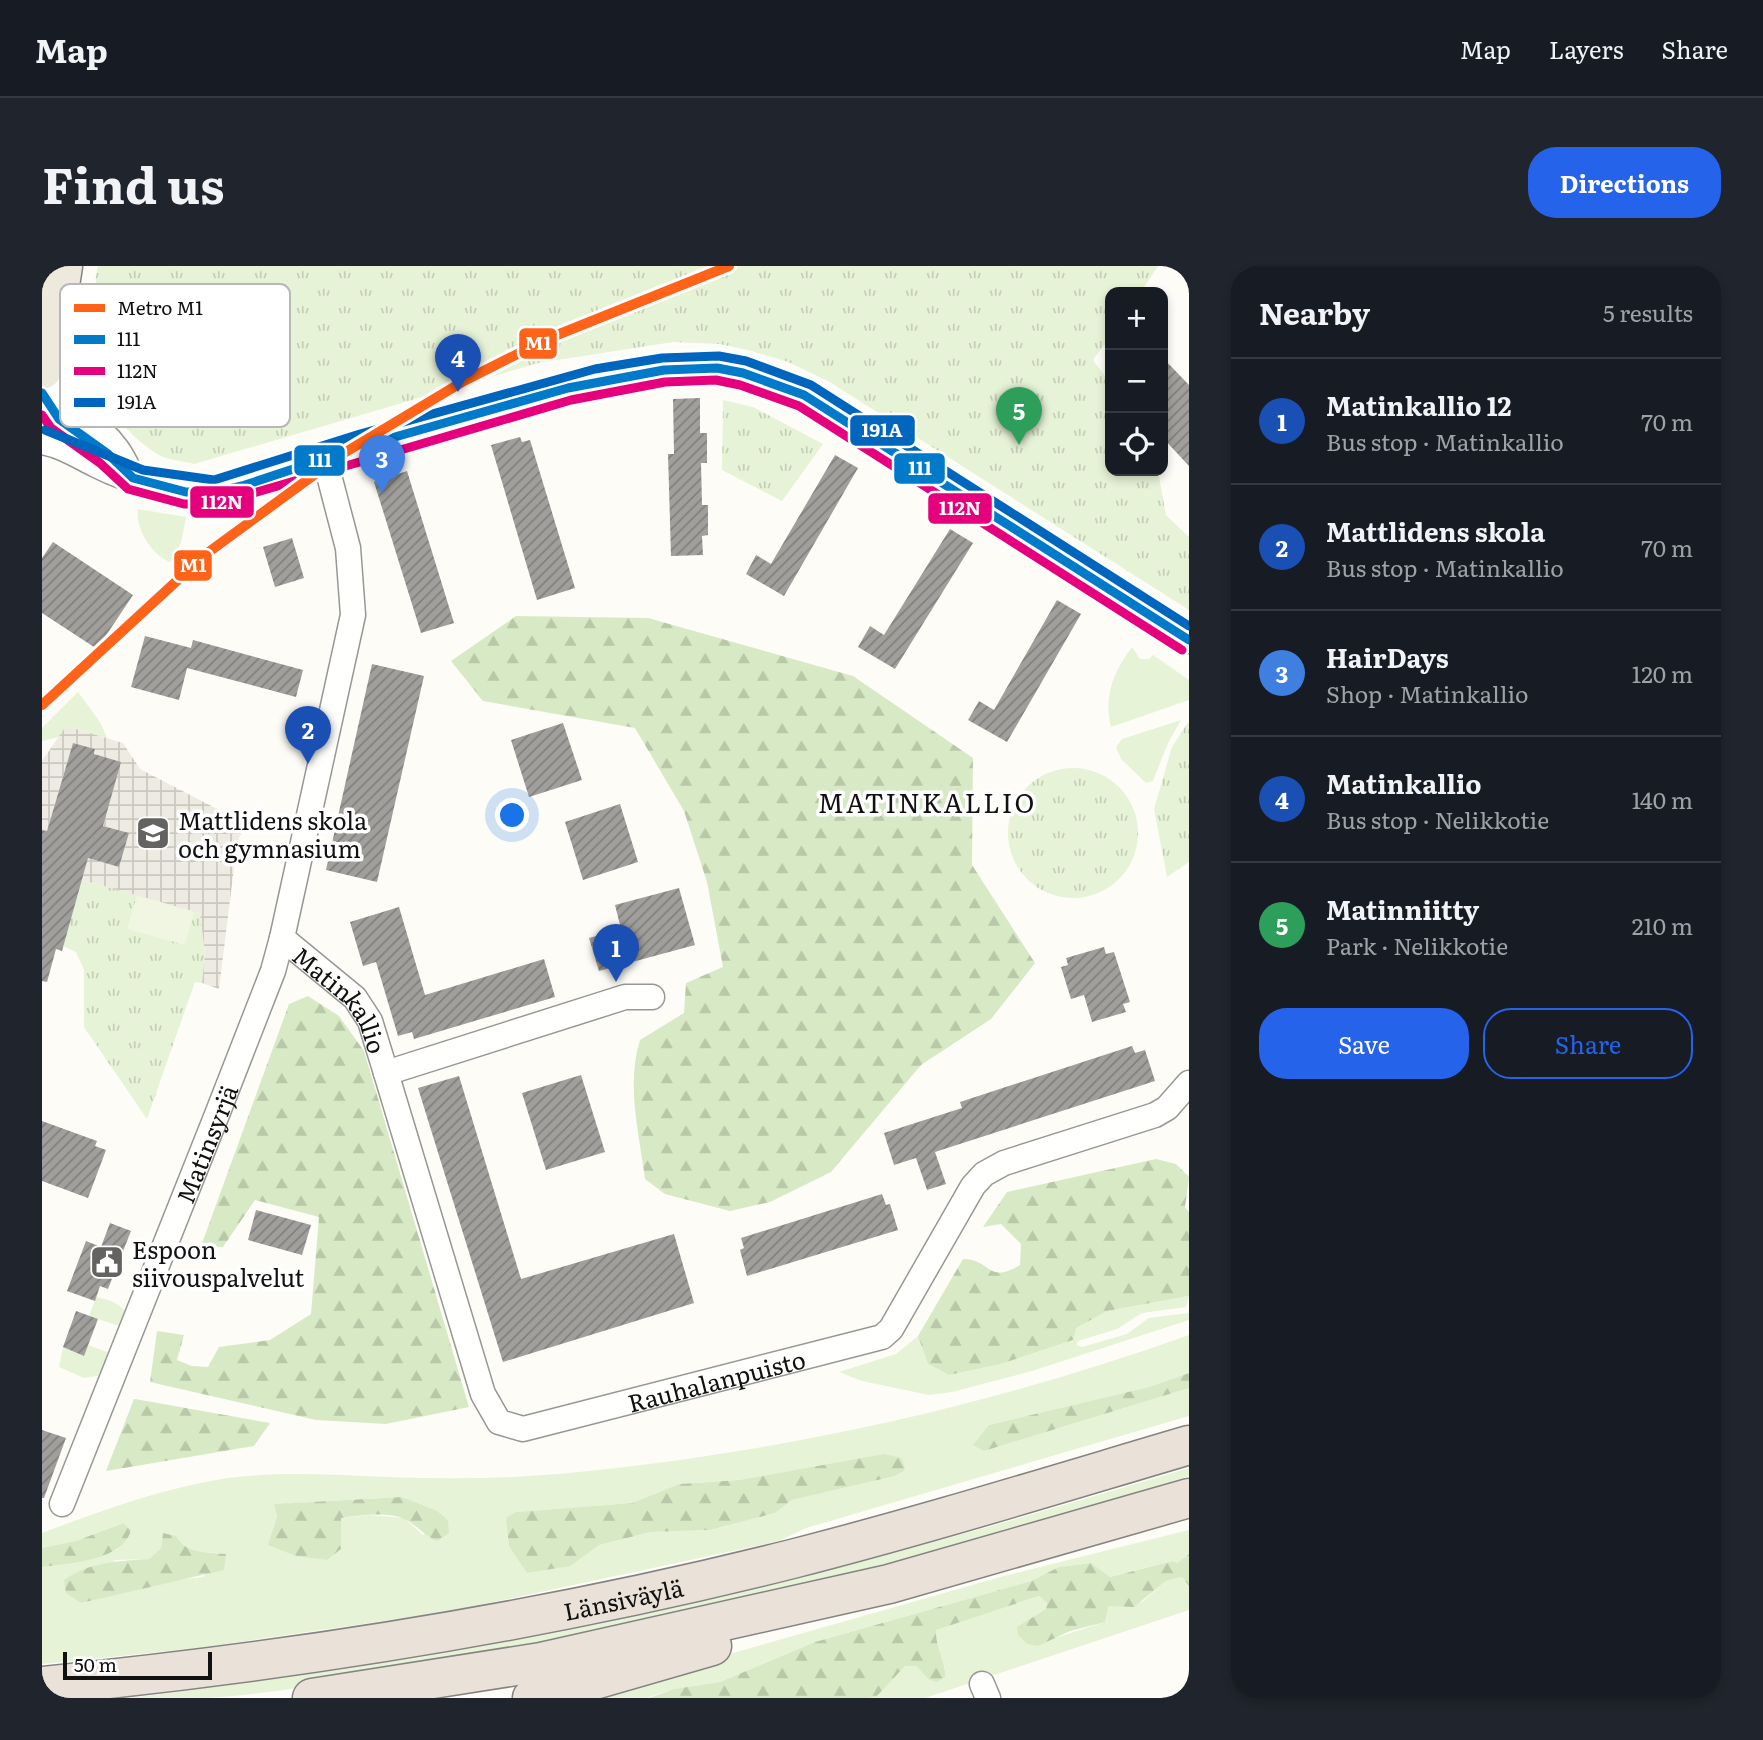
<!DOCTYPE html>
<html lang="en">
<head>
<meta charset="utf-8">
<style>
  :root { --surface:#171b24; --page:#20242c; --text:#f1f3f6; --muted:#9ea1a6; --line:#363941; --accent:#2563eb }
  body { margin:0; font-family:Literata,serif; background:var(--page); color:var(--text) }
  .controls { position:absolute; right:21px; top:21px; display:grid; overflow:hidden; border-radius:14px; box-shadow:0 4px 10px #0003 }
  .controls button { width:63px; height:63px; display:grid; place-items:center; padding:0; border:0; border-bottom:2px solid var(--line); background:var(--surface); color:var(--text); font:35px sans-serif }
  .scale { position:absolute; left:21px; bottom:18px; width:149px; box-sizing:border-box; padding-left:7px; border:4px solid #111; border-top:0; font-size:19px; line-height:24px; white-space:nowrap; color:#111; -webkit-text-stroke:5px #fff; paint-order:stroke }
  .you { position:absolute; left:471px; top:550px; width:24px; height:24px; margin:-18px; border:5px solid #fff; border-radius:50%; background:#1a73e8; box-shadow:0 0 0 10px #1a73e833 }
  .badge { display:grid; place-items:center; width:46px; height:46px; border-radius:50%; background:var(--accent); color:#fff; font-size:23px; font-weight:700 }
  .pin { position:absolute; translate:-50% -58px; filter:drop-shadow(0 2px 4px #0008) }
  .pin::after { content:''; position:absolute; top:37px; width:24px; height:21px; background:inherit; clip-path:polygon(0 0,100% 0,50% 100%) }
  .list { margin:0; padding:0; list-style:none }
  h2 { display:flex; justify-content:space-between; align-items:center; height:91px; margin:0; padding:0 28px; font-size:30px }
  h2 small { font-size:23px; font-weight:400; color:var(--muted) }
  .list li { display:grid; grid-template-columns:46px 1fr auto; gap:21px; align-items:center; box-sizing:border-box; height:126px; padding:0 28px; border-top:2px solid var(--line) }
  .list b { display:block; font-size:26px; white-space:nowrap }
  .list p { margin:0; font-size:23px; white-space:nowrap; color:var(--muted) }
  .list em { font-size:23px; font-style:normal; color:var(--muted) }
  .actions { display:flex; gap:14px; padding:21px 28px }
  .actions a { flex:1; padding:16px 0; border:2px solid var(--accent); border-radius:28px; text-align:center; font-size:24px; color:var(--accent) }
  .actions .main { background:var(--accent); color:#fff }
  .icon { flex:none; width:38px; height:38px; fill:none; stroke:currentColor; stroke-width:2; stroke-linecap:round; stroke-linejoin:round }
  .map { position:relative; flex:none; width:1147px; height:1432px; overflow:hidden; border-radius:28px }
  header { display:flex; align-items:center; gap:42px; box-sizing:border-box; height:98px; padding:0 35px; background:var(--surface); border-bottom:2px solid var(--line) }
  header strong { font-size:33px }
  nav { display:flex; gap:38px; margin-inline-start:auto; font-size:24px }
  .intro { display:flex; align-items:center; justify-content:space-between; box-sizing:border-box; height:168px; padding:0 42px }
  h1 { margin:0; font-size:49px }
  .button { padding:18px 32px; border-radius:28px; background:var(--accent); color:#fff; font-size:24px; font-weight:700 }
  main { display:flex; gap:42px; padding:0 42px }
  aside { flex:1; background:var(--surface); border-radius:28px; box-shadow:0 4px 10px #0003 }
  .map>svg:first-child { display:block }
</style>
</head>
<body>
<header>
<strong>Map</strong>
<nav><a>Map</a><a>Layers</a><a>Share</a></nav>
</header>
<div class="intro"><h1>Find us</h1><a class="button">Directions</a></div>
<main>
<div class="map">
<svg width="1147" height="1432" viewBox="0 0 1147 1432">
  <defs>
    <pattern id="forest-firs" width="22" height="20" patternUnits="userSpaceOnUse" patternTransform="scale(1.75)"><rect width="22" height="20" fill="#d8eac5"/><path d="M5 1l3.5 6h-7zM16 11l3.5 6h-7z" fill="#b8c8a8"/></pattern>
    <pattern id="park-tufts" width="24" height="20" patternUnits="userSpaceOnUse" patternTransform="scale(1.75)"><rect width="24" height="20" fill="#e7f3d7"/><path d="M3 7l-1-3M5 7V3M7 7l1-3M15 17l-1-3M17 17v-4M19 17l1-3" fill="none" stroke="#c5cfb8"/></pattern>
    <pattern id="plaza-grid" width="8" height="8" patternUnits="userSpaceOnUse" patternTransform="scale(1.75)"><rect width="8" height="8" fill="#edebe2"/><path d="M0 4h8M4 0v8" fill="none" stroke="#cac8c1"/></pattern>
    <pattern id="building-hatch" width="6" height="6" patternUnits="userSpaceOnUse" patternTransform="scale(1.75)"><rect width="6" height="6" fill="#a19f9c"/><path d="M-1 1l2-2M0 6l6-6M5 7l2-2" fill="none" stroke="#82807e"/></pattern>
  </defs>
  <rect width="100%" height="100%" fill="#fdfcf7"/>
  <path fill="#e7f3d7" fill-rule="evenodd" d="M96 243 144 251 139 277 128 296C110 289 93 263 96 243Z
    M1090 381 1098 393H1107L1111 389 1147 414V434L1069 461C1061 430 1072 405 1090 381Z
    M36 426 58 456 65 472 24 460 17 471 0 475V462Z
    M1139 454 1126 477 1111 515 1104 517 1079 493 1074 481 1080 473Z
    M1147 1030 1144 1041 1100 1047 1075 1063 1036 1075 1035 1079 1040 1081 1085 1068 1107 1052 1147 1047V1054L990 1105 910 1126 887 1129 820 1115 797 1106 854 1088 876 1070 886 1098 907 1109 959 1098 1031 1074 1033 1062 1065 1045Z
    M54 1031C66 1034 79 1036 85 1049L80 1061 47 1050Z
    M1147 1069V1107L1107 1121 947 1159 942 1185 1147 1122V1150L764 1262 737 1275 410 1345 156 1382 0 1398V1301L39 1295 76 1283 80 1257 34 1275 0 1282V1267C61 1244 121 1222 186 1212 239 1205 292 1209 345 1211 402 1213 458 1213 516 1208 731 1188 944 1142 1147 1069ZM767 1202 853 1210 750 1234 733 1247 668 1264 609 1266 557 1279 474 1246 590 1237 637 1218 697 1214ZM360 1231 395 1246 406 1254 381 1269 362 1252 328 1249 299 1252V1283L231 1262 235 1250 233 1238ZM121 1267 152 1285 183 1288 161 1311 127 1315 39 1337 73 1294 107 1293 119 1282Z
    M46 1079 68 1087 61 1109 42 1112 17 1101 21 1081 42 1089Z
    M1147 1202V1210C905 1286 657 1352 406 1395 329 1408 242 1428 164 1432 139 1432 113 1432 87 1432 281 1409 473 1379 663 1335 826 1297 987 1250 1147 1202Z
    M1147 1264V1288L1135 1297 1131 1295 1067 1311 1049 1297 1017 1301 989 1315 773 1376 678 1416 632 1423 604 1432H533L962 1310Z
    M1140 1311 1147 1320V1344L883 1432H828L836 1429 862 1400H874L886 1413 903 1403 894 1375V1364C926 1351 963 1342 997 1330L1005 1337 1004 1343 987 1355 1013 1372 1063 1356 1067 1340 1100 1336 1124 1315Z"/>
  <path fill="url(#forest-firs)" d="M474 350 606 352 811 410 931 492 930 599 993 697 949 753 879 799 789 906 728 936 688 945 623 928 603 913C597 866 584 820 598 774L642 747 644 717 681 701 665 616 642 545 593 462 441 435 409 395Z
    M266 730 297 750 322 785 427 1141 344 1158 274 1154 108 1116 115 1065 142 1069 135 1094 150 1100 166 1101 177 1081 228 1074 269 1048 277 951 213 934 181 981 159 980 247 738Z
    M1114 893 1134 898 1147 911 1143 941 1147 946V1030L1065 1045 1034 1062 1031 1074 959 1098 907 1109 886 1098 876 1070 921 993C950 993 944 1019 978 999L979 978 959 958 941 961 965 926Z
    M1147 1107V1122L942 1185 931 1179 947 1159 1107 1121Z
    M92 1133H93L228 1157 212 1180 64 1205Z
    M842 1188 860 1192 863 1204 853 1210 750 1234 733 1247 668 1264 609 1266 557 1279 528 1300 485 1307 467 1280 464 1252 474 1246 590 1237 637 1218 697 1214Z
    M360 1231 395 1245 406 1254 407 1267 395 1275C381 1269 374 1258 362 1253 345 1245 316 1250 299 1252V1283L285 1294 254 1290 226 1279 235 1250 232 1238Z
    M81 1257 89 1264C81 1295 27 1297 0 1301V1282L34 1275Z
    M121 1267 134 1270C144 1288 165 1286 184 1288L182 1304 39 1337 24 1327 22 1314C47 1296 77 1295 107 1293L119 1282Z
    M1147 1288V1320L1140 1311 1124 1315 1092 1341 1067 1340 1063 1356 1028 1365 996 1380 985 1378 976 1369 975 1361 1004 1343 1005 1337 997 1330 894 1364C893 1381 904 1395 903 1411L895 1416 886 1413 874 1400H863L835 1430 828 1432H607L632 1423 678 1416 773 1376 989 1315 1017 1301 1049 1297 1068 1311 1131 1295 1135 1297Z"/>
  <path fill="url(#park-tufts)" d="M56 0H1116L1099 26H1068V71L1051 94 1068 117V205H1116L1124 249 1147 271V344L786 115 746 96 710 85 677 78 631 76 496 97 152 198C141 195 125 194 115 188 58 150 52 105 55 42 56 26 51 15 56 0Z
    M681 134 711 141 781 178 740 235 680 204Z
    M1147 455V596L1125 611 1112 543 1130 481Z
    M966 567a65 65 0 1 1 130 0a65 65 0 1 1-130 0Z
    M40 614 158 647 163 688 160 717 153 716 105 853 42 761V704L34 686 21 680Z"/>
  <path fill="#f0f6e1" d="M95 629 152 646 143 679 85 663Z"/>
  <path fill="url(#plaza-grid)" d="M24 460 81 477 98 503 204 558 197 572 192 602 177 723 160 717 163 688 158 647 40 614 46 592 77 601 87 567 61 560 53 483 31 477 5 565 0 564V495Z"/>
  <path fill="url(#building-hatch)" d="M1121 92 1147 119V200L1121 172Z
    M658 132V167H665V197H659L660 239H666V269L660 270 661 289 629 290 626 188H632L631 133Z
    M478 171 480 176 488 174 533 322 495 334 449 179Z
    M793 189 816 202 742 330 704 308 714 289 729 298Z
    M365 205 412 357 379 367 332 216Z
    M908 263 931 277 853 403 816 381 828 360 842 369Z
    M250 272 262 312 233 321 221 281Z
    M11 276 91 329 55 383 0 347V292Z
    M1015 334 1039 348 965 476 926 454 937 435 952 444Z
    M103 370 149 382 151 374 261 404 254 431 145 402 137 434 89 421Z
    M330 398 382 410 335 616 284 604Z
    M521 457 540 514 487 531 469 474Z
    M31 477 53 483 52 488 79 496 61 560 87 567 77 601 46 592 20 685 14 683 5 716 0 715V564L5 565Z
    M578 538 596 596 541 614 523 556Z
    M637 622 653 679 557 705 547 672 579 663 573 639Z
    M357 641 383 729 502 693 513 731 372 773 370 766 356 770 334 696 321 700 308 656Z
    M1062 681 1064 688 1072 686 1088 736 1081 738 1084 746 1050 756 1042 729 1029 733 1019 701 1026 699 1024 692Z
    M1090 780 1093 787 1103 784 1113 815 893 886 904 918 885 924 874 892 852 899 842 867 920 842 918 836Z
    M539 809 563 886 504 904 480 827Z
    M417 810 479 1013 632 968 652 1037 461 1096 376 822Z
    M0 855 55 875 53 880 64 884 46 932 0 915Z
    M840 928 844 939 848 938 856 964 705 1010 698 984 702 982 699 972Z
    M214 944 269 959 260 989 206 974Z
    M68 957 89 965 66 1023 58 1020 53 1035 25 1025 44 975 59 981Z
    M34 1045 56 1053 42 1090 21 1081Z
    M0 1164 24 1172 2 1232H0Z"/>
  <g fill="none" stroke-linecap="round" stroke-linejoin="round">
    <g stroke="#979795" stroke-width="27">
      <g id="minor">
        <path d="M7 92C16 152 46 143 75 183 81 191 86 202 91 212"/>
        <path d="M0 176C21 180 36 190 54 199 91 218 133 226 174 226L321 180 556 115 622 104 675 102 701 107 762 129 1147 375"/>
        <path id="s1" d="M283 194 306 282 311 349 240 672 313 732 328 755 344 807 583 731H610"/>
        <path id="s2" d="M344 807 441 1128 457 1156 481 1163 840 1071 849 1063 931 920 942 908 962 897 1113 849 1125 842 1147 817"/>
        <path id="s3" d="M20 1238 176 846 231 705 240 672"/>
        <path d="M940 1418 946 1432"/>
      </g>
    </g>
    <g stroke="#858482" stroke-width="41">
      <path id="primary" d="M0 104 7 92 21 0"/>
    </g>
    <g stroke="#858482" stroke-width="41">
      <g id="motorway">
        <path id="s4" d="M0 1420C252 1395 505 1355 750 1293 883 1259 1015 1218 1147 1179"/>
        <path d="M270 1432 499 1396 847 1318 1147 1232"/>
        <path d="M490 1432 670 1380"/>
      </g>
    </g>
    <use href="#minor" stroke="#fffffe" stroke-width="24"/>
    <use href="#primary" stroke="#ede9dc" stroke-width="38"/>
    <use href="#motorway" stroke="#eae1d8" stroke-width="38"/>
    <g stroke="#fff" stroke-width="14">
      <path id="bus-1" d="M0 127 17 153 66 188 91 212 144 226H174L200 220 321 180 526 122 622 104 675 102 701 107 762 129 1147 374"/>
    </g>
    <g stroke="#fff" stroke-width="14">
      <path id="bus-2" d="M0 149 9 162 58 197 86 223 142 238H174L529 134 623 116 674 114 698 119 757 140 1140 384"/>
    </g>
    <g stroke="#fff" stroke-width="14">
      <path id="bus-3" d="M3 164 101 204 172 214 318 168 553 103 620 92 677 90 704 95 769 119 1147 360"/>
    </g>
    <use href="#bus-1" stroke="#007ac9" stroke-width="9"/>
    <use href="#bus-2" stroke="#e5007d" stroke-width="9"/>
    <use href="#bus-3" stroke="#0065bd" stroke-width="9"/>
    <g stroke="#fff" stroke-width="16">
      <path id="metro-1" d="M0 439 164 288 302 187 422 115 505 73 687 0"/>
    </g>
    <use href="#metro-1" stroke="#ff6319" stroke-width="10"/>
  </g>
  <defs>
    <g id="school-square" transform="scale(1.75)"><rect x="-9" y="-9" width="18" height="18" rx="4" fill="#646362" stroke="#fff"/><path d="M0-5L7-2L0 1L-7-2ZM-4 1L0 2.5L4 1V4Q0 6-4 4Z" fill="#fff"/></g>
    <g id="civic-square" transform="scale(1.75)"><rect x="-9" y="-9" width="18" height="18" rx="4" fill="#646362" stroke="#fff"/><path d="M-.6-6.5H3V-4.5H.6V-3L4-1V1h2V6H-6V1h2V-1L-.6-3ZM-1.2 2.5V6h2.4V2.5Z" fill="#fff"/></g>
  </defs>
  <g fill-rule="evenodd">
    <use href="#school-square" x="111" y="567"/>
    <use href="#civic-square" x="65" y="996"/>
  </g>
  <g text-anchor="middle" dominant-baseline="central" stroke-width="7" stroke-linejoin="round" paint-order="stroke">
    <g font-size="24" fill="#111" stroke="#fff" text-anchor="start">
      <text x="136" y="553">Mattlidens skola<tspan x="136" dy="28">och gymnasium</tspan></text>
      <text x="90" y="982">Espoon<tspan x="90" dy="28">siivouspalvelut</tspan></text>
    </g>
    <g font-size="24" fill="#111" stroke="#fff">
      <text stroke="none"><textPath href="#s1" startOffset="576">Matinkallio</textPath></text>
      <text stroke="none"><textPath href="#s3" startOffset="388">Matinsyrjä</textPath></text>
      <text stroke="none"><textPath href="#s2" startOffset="592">Rauhalanpuisto</textPath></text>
      <text stroke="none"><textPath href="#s4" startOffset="588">Länsiväylä</textPath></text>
    </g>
    <g font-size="26" letter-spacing="2" fill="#111" stroke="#fff">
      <text x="885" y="535">MATINKALLIO</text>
    </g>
  </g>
  <rect x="18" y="18" width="230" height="143" rx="10" fill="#fff" stroke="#b8b8b8" stroke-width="2"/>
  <rect x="32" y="38" width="31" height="8" fill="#ff6319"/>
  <rect x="32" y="69" width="31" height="9" fill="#007ac9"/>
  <rect x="32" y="101" width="31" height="8" fill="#e5007d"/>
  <rect x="32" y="132" width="31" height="9" fill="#0065bd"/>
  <g font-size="19" fill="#111">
    <text x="75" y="49">Metro M1</text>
    <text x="75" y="80">111</text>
    <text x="75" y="112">112N</text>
    <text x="75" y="143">191A</text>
  </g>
  <g stroke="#fff" stroke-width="2.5">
    <rect x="476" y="61" width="40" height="33" rx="7" fill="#ff6319"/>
    <rect x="807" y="148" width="67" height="33" rx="7" fill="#0065bd"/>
    <rect x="251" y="178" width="53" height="33" rx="7" fill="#007ac9"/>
    <rect x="851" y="186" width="53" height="33" rx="7" fill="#007ac9"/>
    <rect x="147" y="219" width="66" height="34" rx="7" fill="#e5007d"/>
    <rect x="885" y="226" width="66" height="33" rx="7" fill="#e5007d"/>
    <rect x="131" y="283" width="40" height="33" rx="7" fill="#ff6319"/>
  </g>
  <g font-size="19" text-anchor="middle" font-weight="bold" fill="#fff">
    <text x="496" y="84">M1</text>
    <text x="840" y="171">191A</text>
    <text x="278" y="201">111</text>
    <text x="878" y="209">111</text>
    <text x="180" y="243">112N</text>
    <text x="918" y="249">112N</text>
    <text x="151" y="306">M1</text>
  </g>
</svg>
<div class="controls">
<button>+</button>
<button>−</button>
<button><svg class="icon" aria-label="locate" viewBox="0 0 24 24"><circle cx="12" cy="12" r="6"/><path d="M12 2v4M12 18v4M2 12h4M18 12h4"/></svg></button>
</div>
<div class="scale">50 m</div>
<div class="you"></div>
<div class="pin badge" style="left:574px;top:716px;background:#1a4fb4">1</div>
<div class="pin badge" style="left:266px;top:498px;background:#1a4fb4">2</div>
<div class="pin badge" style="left:340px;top:227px;background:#3f7fe0">3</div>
<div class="pin badge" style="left:416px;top:126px;background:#1a4fb4">4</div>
<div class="pin badge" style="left:977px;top:179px;background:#2e9e5b">5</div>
</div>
<aside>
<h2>Nearby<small>5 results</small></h2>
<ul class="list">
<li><span class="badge" style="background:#1a4fb4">1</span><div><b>Matinkallio 12</b><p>Bus stop · Matinkallio</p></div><em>70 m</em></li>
<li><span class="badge" style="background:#1a4fb4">2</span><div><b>Mattlidens skola</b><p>Bus stop · Matinkallio</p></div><em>70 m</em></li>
<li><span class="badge" style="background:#3f7fe0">3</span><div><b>HairDays</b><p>Shop · Matinkallio</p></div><em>120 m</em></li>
<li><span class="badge" style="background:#1a4fb4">4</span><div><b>Matinkallio</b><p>Bus stop · Nelikkotie</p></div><em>140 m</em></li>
<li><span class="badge" style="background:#2e9e5b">5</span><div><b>Matinniitty</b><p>Park · Nelikkotie</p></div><em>210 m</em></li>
</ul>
<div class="actions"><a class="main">Save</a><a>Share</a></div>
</aside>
</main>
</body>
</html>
